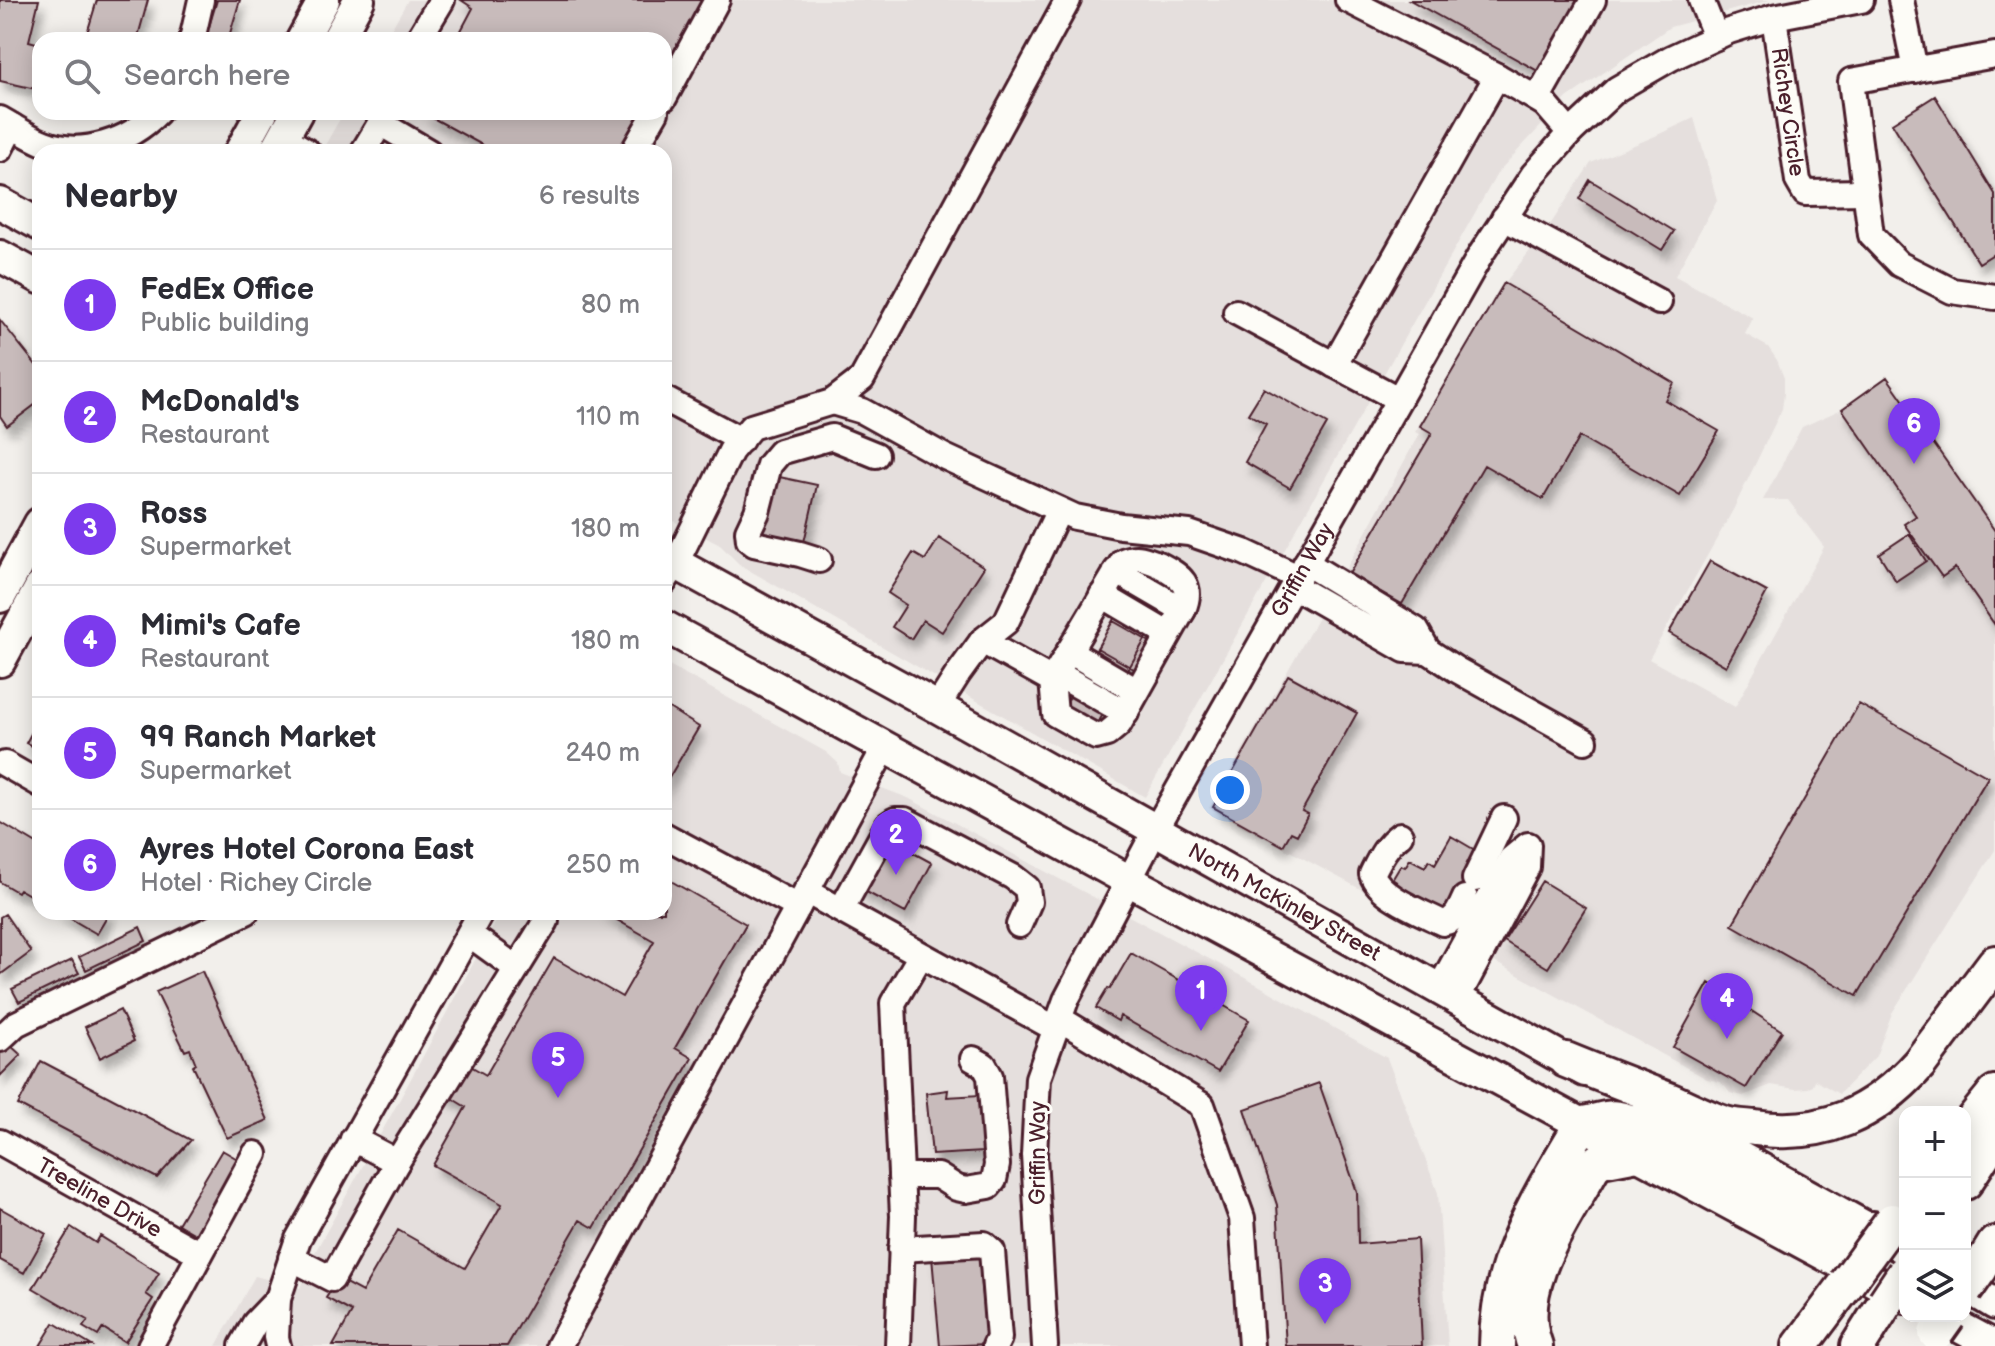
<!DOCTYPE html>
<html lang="en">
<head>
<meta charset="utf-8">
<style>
  :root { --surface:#fff; --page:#f7f7f7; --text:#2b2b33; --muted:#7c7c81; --line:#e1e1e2; --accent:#7c3aed }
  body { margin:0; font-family:"Balsamiq Sans",sans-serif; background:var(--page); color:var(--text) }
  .controls { position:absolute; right:24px; bottom:24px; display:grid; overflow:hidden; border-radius:16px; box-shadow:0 4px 20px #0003 }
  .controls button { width:72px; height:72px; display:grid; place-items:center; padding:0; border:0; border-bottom:2px solid var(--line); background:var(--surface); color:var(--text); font:40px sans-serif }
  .you { position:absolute; left:1230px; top:790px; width:28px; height:28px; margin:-20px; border:6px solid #fff; border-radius:50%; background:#1a73e8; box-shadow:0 0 0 12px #1a73e833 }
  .badge { display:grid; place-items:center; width:52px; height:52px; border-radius:50%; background:var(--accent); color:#fff; font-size:26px; font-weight:700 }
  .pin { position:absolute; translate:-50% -66px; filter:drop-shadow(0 2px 4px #0008) }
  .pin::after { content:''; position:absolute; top:42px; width:28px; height:24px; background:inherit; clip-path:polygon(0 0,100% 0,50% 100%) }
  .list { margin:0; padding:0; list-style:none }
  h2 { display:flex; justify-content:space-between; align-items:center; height:104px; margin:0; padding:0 32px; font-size:34px }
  h2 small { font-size:26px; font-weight:400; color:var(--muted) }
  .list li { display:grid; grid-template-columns:52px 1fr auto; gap:24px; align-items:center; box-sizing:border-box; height:112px; padding:0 32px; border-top:2px solid var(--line) }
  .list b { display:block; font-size:30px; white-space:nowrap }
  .list p { margin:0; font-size:26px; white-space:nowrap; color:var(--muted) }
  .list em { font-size:26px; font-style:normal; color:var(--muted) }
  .icon { flex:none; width:44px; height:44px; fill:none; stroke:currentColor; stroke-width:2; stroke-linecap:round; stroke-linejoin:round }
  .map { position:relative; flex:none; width:1995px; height:1346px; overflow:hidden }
  .search { position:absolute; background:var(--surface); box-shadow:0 4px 20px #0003; left:32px; top:32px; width:640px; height:88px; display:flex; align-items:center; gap:20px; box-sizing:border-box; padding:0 28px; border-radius:24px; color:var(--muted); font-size:30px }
  .panel { position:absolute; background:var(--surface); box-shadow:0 4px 20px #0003; left:32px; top:144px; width:640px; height:776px; border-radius:24px }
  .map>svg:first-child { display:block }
</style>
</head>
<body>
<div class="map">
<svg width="1995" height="1346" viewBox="0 0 1995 1346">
  <defs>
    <filter id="shadow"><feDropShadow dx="5" dy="9" stdDeviation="4" flood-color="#0004"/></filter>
  </defs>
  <rect width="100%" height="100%" fill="#f2efeb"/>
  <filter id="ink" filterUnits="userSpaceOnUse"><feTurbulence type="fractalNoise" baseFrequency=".0125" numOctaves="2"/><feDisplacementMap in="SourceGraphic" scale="16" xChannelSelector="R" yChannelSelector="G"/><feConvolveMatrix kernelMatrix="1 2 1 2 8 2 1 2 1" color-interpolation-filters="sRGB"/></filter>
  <g filter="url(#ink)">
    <path fill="#e5dfdd" d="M408 0H1770L1670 27 1567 98 1498 172 1145 797 740 565 720 545 664 516V152H321L344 112H664V40H385Z
      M1694 118 1717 200 1675 276 1753 318 1745 334 1768 347 1777 360 1784 378V394L1782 409 1733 510 1649 659 1735 707 1824 547 1788 500H1763L1802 427 1842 409 1887 377 1995 531V850L1892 1013 1876 1056 1839 1094 1815 1080 1813 1086 1808 1088 1795 1089 1771 1085 1743 1096 1730 1093 1721 1082 1707 1079 1435 929 1209 808 1346 569 1419 434 1415 432 1507 280 1548 228 1591 163 1653 137Z
      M664 665H669L826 752 838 763 840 772 908 798 1258 985 1387 1058 1438 1193 1448 1346H216L255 1276 300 1288 314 1254 401 1097 501 912H664Z"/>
    <path fill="#c8bbbb" stroke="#4a1f2b" stroke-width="2" filter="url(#shadow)" d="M0 0H39L29 41 40 44V90L0 81Z
      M97 0H148L137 40H85Z
      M217 0H240L228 40H205Z
      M461 0H710L664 79V40H456L473 8Z
      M1410 0H1586L1547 76Z
      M1935 96 1995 194V253L1979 263 1892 123Z
      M422 112H645L622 152H495Z
      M1590 180 1674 231 1662 250 1579 199Z
      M1504 283 1674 383 1665 400 1719 431 1680 496 1579 437 1543 499 1484 465 1402 604 1349 574 1432 433 1420 426Z
      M0 320 40 370V401L7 426 0 416Z
      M1887 377 1995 531V625L1955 568 1942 577 1904 524 1916 516 1842 409Z
      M1264 388 1327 424 1290 488 1245 462 1266 424 1248 414Z
      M770 475 817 485 802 551 754 541Z
      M1909 534 1926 561 1896 581 1879 554Z
      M939 538 984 567 942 632 923 620 911 639 892 627 906 605 888 593 913 553 925 560Z
      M1710 561 1767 592 1726 666 1669 633Z
      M1146 562 1178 581 1093 732 1060 714Z
      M1113 621 1157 646 1141 673 1097 648Z
      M1288 675 1357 713 1302 811 1308 814 1297 835 1291 832 1283 846 1213 807Z
      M1859 704 1988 777 1857 996 1732 925Z
      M664 705 699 727 664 786Z
      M40 717V750L26 743Z
      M0 822 40 846V901L19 889 17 892 0 882Z
      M1451 836 1480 853 1444 917 1393 889 1397 882 1392 880 1401 865 1405 867 1410 859 1425 867 1429 860 1435 864Z
      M886 838 932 863 905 913 859 888Z
      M664 877 746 924 675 1048 692 1058 594 1228 580 1220 507 1346H333L352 1312 326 1298 338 1279 362 1292 398 1230 465 1268 502 1204 433 1165 466 1107 443 1093 462 1061 486 1075 554 958 622 997 654 941 603 912H664Z
      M1542 881 1586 908 1548 968 1504 941Z
      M59 912H110L97 934Z
      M5 914 31 952 0 975V917Z
      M140 927 146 941 86 970 79 957Z
      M1131 953 1249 1020 1218 1072 1120 1016 1118 1021 1096 1008 1108 988 1110 989Z
      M72 960 79 973 19 1002 12 989Z
      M202 971 268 1120 227 1138 193 1066 196 1064 190 1049 185 1051 156 992Z
      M1709 983 1782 1031 1746 1088 1673 1047Z
      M120 1010 134 1041 100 1058 85 1027Z
      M9 1044 21 1055 0 1076V1053Z
      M41 1061 191 1140 157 1178 18 1105Z
      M1319 1083 1357 1192 1358 1244 1417 1239 1422 1346H1286L1277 1205 1245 1109Z
      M948 1090 947 1097 980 1095 983 1152 932 1155 926 1093Z
      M222 1150 241 1161 197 1235 178 1224Z
      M0 1208 46 1234 24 1273 0 1260Z
      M71 1227 96 1243 100 1236 159 1273 146 1294 153 1299 125 1342 103 1328 98 1336 83 1327 88 1320 33 1288Z
      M979 1256 982 1258 983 1274 980 1277 987 1344 940 1346 932 1257Z
      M54 1323 92 1346H40Z"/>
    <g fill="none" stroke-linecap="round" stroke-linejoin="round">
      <g stroke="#4a1f2b" stroke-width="30">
        <g id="minor">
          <path d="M1348 0 1497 76 1537 99 1545 104 1570 133"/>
          <path d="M1701 0 1716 37"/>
          <path d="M1901 0 1915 70"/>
          <path id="s1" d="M1774 17 1798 181 1805 193 1865 192"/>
          <path d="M192 40 201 0"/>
          <path d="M418 40 442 0"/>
          <path d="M1995 55 1851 81 1871 235 1899 264 1952 291 1995 297"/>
          <path d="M664 98 717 0"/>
          <path d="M1537 99 1593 0"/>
          <path d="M0 119C14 127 29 137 44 143 82 158 130 141 158 112"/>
          <path d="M380 123 429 152"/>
          <path d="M283 137 308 152"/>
          <path d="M0 149 12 126"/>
          <path d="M363 152 387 112"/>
          <path d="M633 152 656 112"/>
          <path d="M1504 218 1659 302"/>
          <path d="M1236 312 1398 399"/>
          <path d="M1334 365 1497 76"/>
          <path d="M664 399 741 440"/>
          <path d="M832 402 862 411 945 457 1075 517 1121 526 1189 533 1244 552 1298 577"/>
          <path d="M819 560 800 554 754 544 749 540 748 531 757 512 769 465 780 452 832 437 876 455"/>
          <path d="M1116 571 1183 610"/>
          <path d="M664 582 676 563 731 451 751 427 832 402 862 379 1068 0"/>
          <path d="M1293 586 1405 650 1428 651 1416 630 1306 563"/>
          <path d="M1102 595 1168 634"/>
          <path d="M982 641 1052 680 1055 714 1096 737 1107 734 1119 724 1183 610C1194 585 1181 576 1160 565 1146 559 1137 555 1123 561L1052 680"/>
          <path d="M1069 651 1137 691"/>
          <path d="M1428 651 1457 670 1585 741"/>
          <path d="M1056 673 1126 713"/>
          <path d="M937 707 958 674 982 641 1006 622 1059 510"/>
          <path d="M5 764 40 784"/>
          <path d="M664 835 798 907"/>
          <path d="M1400 835C1386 845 1380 858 1372 874 1380 897 1421 912 1443 923 1456 921 1460 909 1465 898"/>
          <path d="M1475 879 1504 818"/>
          <path d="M806 891 1056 1029"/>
          <path d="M841 910 888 825 895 820H905L1013 877 1027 888 1029 902 1019 925"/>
          <path d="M469 934 516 968"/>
          <path d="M1439 989 1511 859 1528 845 1527 867 1457 999"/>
          <path d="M1060 1019 1202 1105 1242 1218 1251 1346"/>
          <path d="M0 1039 16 1024 246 912"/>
          <path d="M353 1139 397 1162"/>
          <path id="s2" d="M0 1142 200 1254"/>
          <path d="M901 1176H938L957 1188 966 1190 989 1186 994 1180 997 1165 990 1076 984 1065 973 1059"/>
          <path d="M901 1249 984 1244 992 1251 999 1338 995 1346"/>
          <path d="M291 1258 332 1279 397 1162 546 921"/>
          <path d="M150 1346 255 1154"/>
          <path d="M242 1346 255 1323 278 1299"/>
          <path d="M278 1346 276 1337 278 1299 298 1239 481 912"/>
          <path d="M559 1346 885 747"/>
          <path d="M898 1346 903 1216 893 1003 921 955"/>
          <path id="s3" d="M1045 1346 1034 1155 1038 1078 1066 1000 1156 829 1481 254 1533 175 1570 133 1617 89 1671 58 1729 31 1774 17 1861 0"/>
        </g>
      </g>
      <g stroke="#4a1f2b" stroke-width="36">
        <g id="major">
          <path d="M302 40 324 0"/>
          <path d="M337 40 359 0"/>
          <path d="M240 152 262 112"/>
          <path d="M275 152 297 112"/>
          <path d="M0 203 40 225"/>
          <path d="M0 256 40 278"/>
          <path id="s4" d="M664 557 937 707 1585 1071"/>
          <path d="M0 597 40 523"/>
          <path d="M664 626 1128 880 1905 1298"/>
          <path d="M0 661 40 588"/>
          <path d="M1648 1106 1905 1249"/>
          <path d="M1965 1286 1995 1304"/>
          <path d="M1939 1316 1995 1346"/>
        </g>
      </g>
      <g stroke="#4a1f2b" stroke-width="40">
        <path id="highway" d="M1566 1060C1600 1074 1634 1087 1668 1100 1687 1108 1706 1118 1725 1124 1735 1127 1746 1127 1755 1128 1823 1138 1874 1114 1919 1064L1995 963
          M1965 1130 1995 1093
          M1965 1182 1995 1136
          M1979 1270 1995 1244
          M1497 1346C1497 1261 1540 1195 1582 1124 1606 1121 1608 1113 1632 1123L1843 1238 1872 1229
          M1535 1346C1512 1287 1566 1216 1593 1166L1601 1160 1637 1153
          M1800 1346 1847 1283
          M1858 1346 1885 1303"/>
      </g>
      <use href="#minor" stroke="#fdfcf7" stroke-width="24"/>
      <use href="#major" stroke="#fdfcf7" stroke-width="30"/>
      <use href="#highway" stroke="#fdfcf7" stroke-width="34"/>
      <g stroke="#4a1f2b" stroke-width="40" stroke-linecap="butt">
        <path id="highway-bridge" d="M1847 1283 1892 1221
          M1965 1290 1979 1270
          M1885 1303 1905 1273
          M1936 1333 1948 1316"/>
      </g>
      <use href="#highway-bridge" stroke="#fdfcf7" stroke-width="34"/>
    </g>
  </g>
  <g text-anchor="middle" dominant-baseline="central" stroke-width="6" stroke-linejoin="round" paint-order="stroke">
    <g font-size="22" fill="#4a1f2b" stroke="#fdfcf7">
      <text stroke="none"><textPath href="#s1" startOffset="96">Richey Circle</textPath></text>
      <text stroke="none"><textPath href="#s3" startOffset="842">Griffin Way</textPath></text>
      <text stroke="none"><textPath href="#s4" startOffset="710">North McKinley Street</textPath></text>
      <text transform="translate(1038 1153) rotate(-90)">Griffin Way</text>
      <text stroke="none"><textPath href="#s2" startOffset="114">Treeline Drive</textPath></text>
    </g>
  </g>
</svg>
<div class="controls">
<button>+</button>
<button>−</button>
<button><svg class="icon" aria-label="layers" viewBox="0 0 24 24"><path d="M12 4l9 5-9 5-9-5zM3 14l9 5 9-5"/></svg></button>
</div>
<div class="you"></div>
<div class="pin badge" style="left:1201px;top:1031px">1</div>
<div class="pin badge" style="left:896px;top:875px">2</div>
<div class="pin badge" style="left:1325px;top:1324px">3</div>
<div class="pin badge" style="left:1727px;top:1039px">4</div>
<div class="pin badge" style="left:558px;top:1098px">5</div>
<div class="pin badge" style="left:1914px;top:464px">6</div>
<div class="search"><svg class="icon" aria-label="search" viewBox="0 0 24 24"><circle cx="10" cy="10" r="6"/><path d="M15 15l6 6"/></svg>Search here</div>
<section class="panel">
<h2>Nearby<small>6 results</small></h2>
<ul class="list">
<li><span class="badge">1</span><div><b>FedEx Office</b><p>Public building</p></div><em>80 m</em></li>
<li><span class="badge">2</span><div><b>McDonald's</b><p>Restaurant</p></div><em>110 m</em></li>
<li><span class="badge">3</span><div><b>Ross</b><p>Supermarket</p></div><em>180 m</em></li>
<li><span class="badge">4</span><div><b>Mimi's Cafe</b><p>Restaurant</p></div><em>180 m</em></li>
<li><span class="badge">5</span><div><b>99 Ranch Market</b><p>Supermarket</p></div><em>240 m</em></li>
<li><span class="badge">6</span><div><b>Ayres Hotel Corona East</b><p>Hotel · Richey Circle</p></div><em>250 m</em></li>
</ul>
</section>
</div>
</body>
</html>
